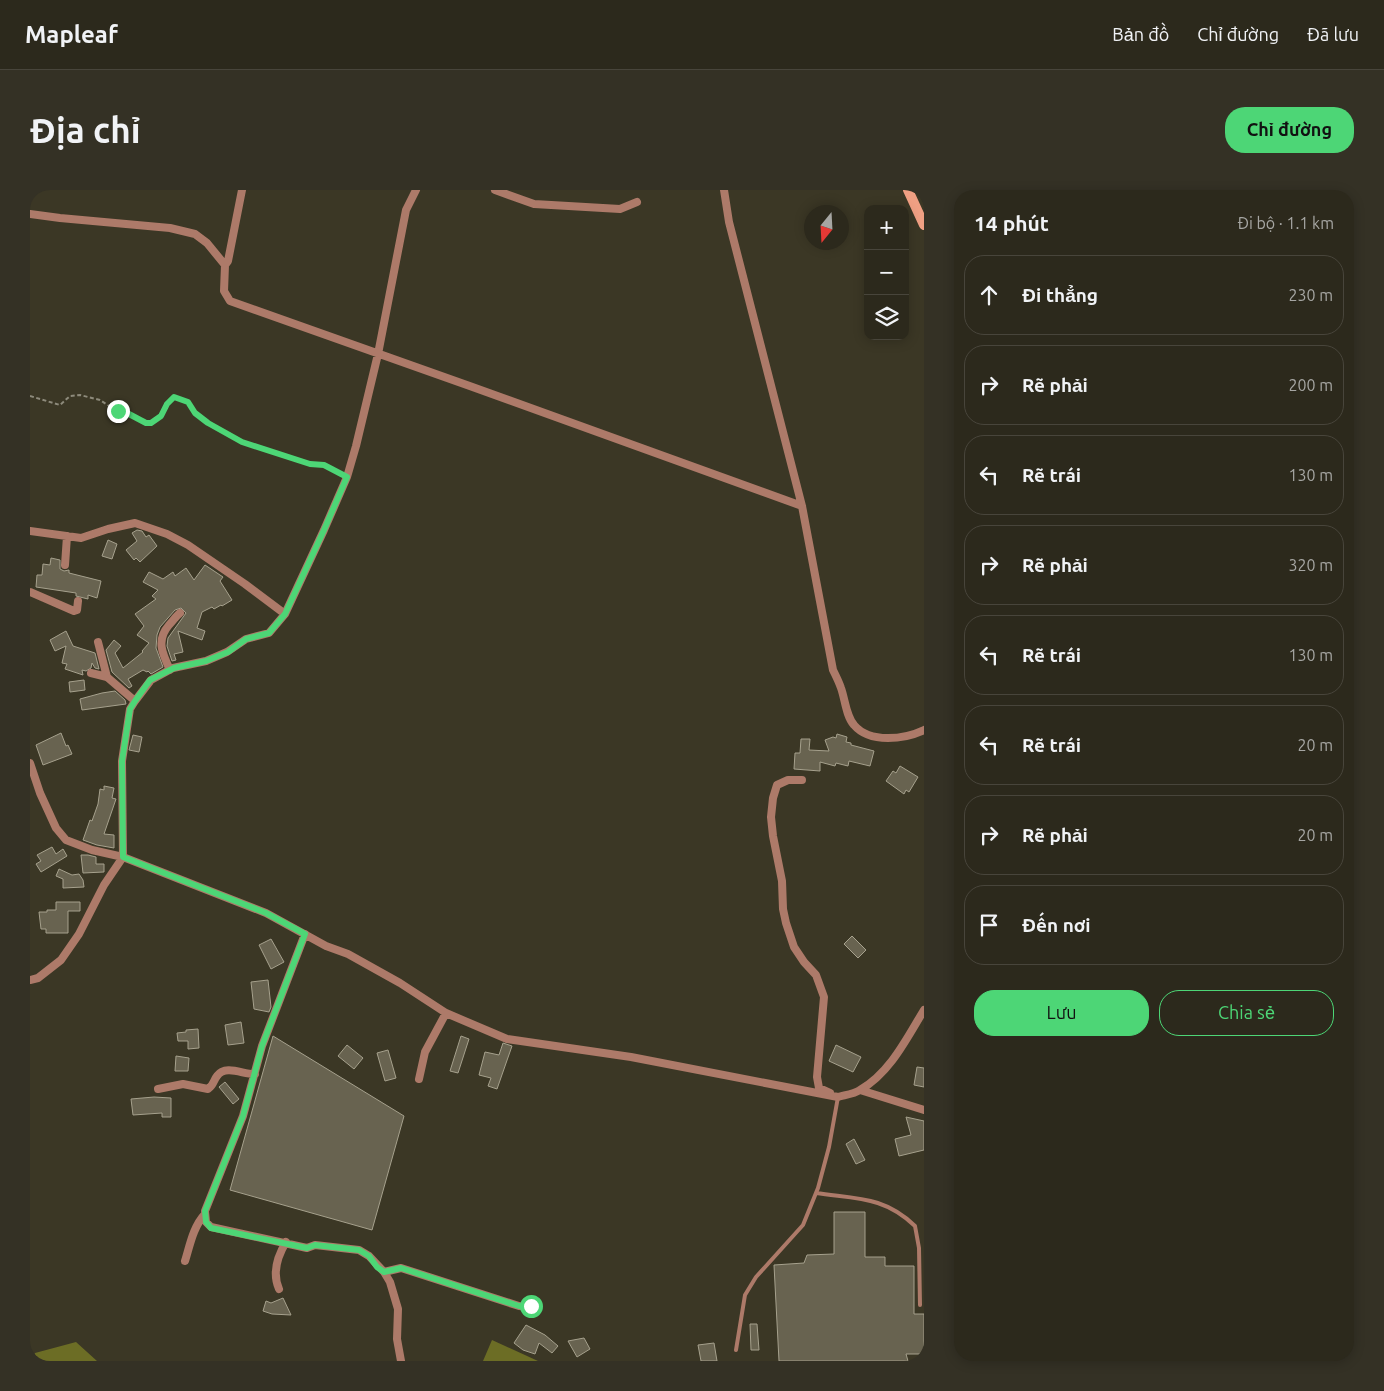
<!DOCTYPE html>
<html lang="vi">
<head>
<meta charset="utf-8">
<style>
  :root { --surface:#2c291c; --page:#343125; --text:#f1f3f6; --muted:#a6a6a3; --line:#48453b; --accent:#4dd676 }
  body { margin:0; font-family:Ubuntu,sans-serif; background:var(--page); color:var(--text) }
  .controls { position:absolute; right:15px; top:15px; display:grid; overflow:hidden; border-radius:10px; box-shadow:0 2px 12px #0003 }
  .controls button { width:45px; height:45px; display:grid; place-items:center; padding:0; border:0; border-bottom:1px solid var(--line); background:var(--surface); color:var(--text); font:25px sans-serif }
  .compass { position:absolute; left:774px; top:15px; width:45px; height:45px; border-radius:50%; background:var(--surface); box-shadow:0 2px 12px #0003; rotate:198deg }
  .stop { position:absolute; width:15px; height:15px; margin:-11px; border:4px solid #4dd676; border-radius:50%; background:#fff }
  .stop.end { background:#4dd676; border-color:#fff; box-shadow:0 1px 5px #0008 }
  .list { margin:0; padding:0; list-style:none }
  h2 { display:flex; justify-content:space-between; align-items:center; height:65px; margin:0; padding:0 20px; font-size:21px }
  h2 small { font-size:16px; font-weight:400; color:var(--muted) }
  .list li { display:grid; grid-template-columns:32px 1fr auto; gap:15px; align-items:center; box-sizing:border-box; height:80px; margin:0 10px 10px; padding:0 10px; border:1px solid var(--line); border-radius:20px }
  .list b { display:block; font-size:19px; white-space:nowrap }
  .list em { font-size:16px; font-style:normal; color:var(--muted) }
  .actions { display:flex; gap:10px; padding:15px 20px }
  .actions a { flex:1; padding:11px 0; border:1px solid var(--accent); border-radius:20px; text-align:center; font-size:18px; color:var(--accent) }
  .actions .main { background:var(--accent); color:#111 }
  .icon { flex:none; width:28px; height:28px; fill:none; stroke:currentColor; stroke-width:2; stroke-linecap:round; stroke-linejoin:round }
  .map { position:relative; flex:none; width:894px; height:1171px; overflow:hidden; border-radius:20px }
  header { display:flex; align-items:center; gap:30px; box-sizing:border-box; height:70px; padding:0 25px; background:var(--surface); border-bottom:1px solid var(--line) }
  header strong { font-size:24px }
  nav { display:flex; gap:28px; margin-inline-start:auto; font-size:18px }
  .intro { display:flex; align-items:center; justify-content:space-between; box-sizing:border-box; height:120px; padding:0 30px }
  h1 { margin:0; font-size:35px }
  .button { padding:12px 22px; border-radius:20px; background:var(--accent); color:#111; font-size:18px; font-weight:700 }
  main { display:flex; gap:30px; padding:0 30px }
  aside { flex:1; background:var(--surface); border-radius:20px; box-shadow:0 2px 12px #0003 }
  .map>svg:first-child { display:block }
</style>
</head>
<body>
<header>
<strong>Mapleaf</strong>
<nav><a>Bản đồ</a><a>Chỉ đường</a><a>Đã lưu</a></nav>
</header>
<div class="intro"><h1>Địa chỉ</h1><a class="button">Chỉ đường</a></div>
<main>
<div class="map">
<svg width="894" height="1171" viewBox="0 0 894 1171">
  <rect width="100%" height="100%" fill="#3b3725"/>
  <path fill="#6c6d25" d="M462 1150 508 1171H453Z
    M46 1152 67 1171H0L5 1163Z"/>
  <path fill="#686350" stroke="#a6a18d" d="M107 340 112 341 116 347 119 345 127 356 110 372 106 368 104 370 96 360 107 351 102 343Z
    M78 350 87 354 82 369 72 366Z
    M21 368 30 370V379L34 381 39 380V383L71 391 67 408 58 405V409L46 406V403L6 397 7 385H12L13 374 20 375Z
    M175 375 193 387 190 391 202 410 192 416 191 415 184 419 182 417 172 422 167 438 175 441 172 450 148 441 153 462 144 464 146 470 142 471 137 456 138 448 156 423 151 418 145 420 130 437 127 445 126 458 133 477 121 484 118 481 117 482 113 480 98 489 102 496 99 498 82 482 76 460 84 450 91 456 85 463 93 478 113 462 112 461 119 453 107 445 114 436 105 424 126 409 122 406 128 400 113 392 119 382 133 389 143 382 145 386 156 378 164 390Z
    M36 441 43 456 65 463 69 479 65 478 62 473 61 478 56 481 52 480 53 485 35 479 37 474 32 473 36 456 25 461 20 450Z
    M54 490 55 500 40 502 39 492Z
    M85 501 95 510 96 514 52 520 50 509 72 503Z
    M31 543 36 556 38 555 42 564 13 575 6 555Z
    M807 544 817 547 816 552 821 553V555L844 561 840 576 819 571 818 576 806 573 805 576 790 572V581L764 579 765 563H770L771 549H780L779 560 799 561 795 550 803 547 806 548Z
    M103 545 112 547 109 562 99 560Z
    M870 576 888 587 879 602 876 600 874 604 856 591 863 581 866 583Z
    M74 596 84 598 82 608 86 609 74 644 84 645V658L67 655 53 650 60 630 62 631 68 614 70 599 74 600Z
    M22 657 26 664 33 659 37 666 11 682 6 674 11 671 7 665Z
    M51 665H58L66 667V674H74V682L53 683Z
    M29 679 42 685 49 684 53 690 54 697 33 698V689L26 686Z
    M26 712H50V721H38V743H16V739H11L9 722H17V720H26Z
    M822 746 836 760 828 768 814 754Z
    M241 749 254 772 241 779 229 755Z
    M238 790 241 817 239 822 224 819 221 792Z
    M211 832 214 853 198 855 195 835Z
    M168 839 169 858 158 859V851H148L147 843 156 842V840Z
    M243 846 374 926 342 1040 200 1000Z
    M431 846 439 849 428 883 420 881Z
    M473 853 482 856 467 899 458 896 461 888 449 885 455 862 469 865Z
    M317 855 333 868 324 879 308 866Z
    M806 855 831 867 823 882 799 871Z
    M358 860 366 888 355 891 347 863Z
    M146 866 159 868 158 881H145Z
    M887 877 894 878V897L884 895Z
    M195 892 209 909 203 914 189 897Z
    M124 907 141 908V927H132V923L103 925 101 909Z
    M876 927 894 931V960L869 966 865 949 881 945Z
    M824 949 835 970 826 974 816 954Z
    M804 1022H835V1067H855V1076H884V1124H894V1164H876L878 1171H749L744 1075 774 1073 777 1065 804 1064Z
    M253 1108 261 1125 242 1124 233 1121 236 1111 241 1113Z
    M720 1134H727L729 1160H721Z
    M496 1135 515 1145 528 1156 522 1163 509 1153 505 1164 493 1160 484 1153Z
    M554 1148 560 1159 547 1167 538 1151Z
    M684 1153 687 1171H671L668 1155Z"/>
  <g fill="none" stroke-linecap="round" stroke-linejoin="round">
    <path stroke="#8d8a7b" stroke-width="2" stroke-dasharray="4 2.5" stroke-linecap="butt" d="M0 206 30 215 40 206 50 205 70 210 82 218 117 233C130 232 135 216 144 207L158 212 165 223 178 233 212 253 279 273 294 275 310 284"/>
    <path stroke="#ad7a69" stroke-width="4" d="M786 1003C826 1009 854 1006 885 1036L889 1058 890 1115
      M706 1160 715 1105 726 1087 773 1035 788 998 799 957 808 907"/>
    <path stroke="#ad7a69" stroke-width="8" d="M465 0 504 14 590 19 607 12
      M694 0 699 32 772 316 803 480C806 486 809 492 811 498 815 509 816 526 824 535 840 554 875 549 894 540
      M0 24 30 28 140 38 165 44 177 53 195 75 194 101 200 111C391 178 582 247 772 316
      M195 75 198 71 212 0
      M0 341 51 348 78 339 105 333 137 344 158 355 215 394 255 424
      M35 375 37 346
      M0 402 44 421 47 420 48 411
      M68 452 77 487
      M140 480C132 463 126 450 139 435 143 431 146 426 150 423
      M61 483 77 487 105 511
      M0 573 10 603 26 638 36 650 62 660 93 667 236 723 296 756 318 764 370 793 416 823 477 849 601 867 808 907C815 905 824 904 830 900 860 883 877 848 894 820
      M772 590H758L747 595 743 608 741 627 743 646 752 691 753 719 756 733 764 757 774 772 786 785 794 807 787 887 789 898 800 903
      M275 744 232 856 213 926 175 1021 176 1032 181 1037 277 1058 285 1055 329 1060 339 1066 354 1082 371 1078 489 1116 501 1117
      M0 790 8 788 31 770 49 744 74 695 93 667 92 571 100 519 105 511 121 490 143 478 176 471 197 462 216 449 239 443 255 424 294 340 317 287 326 256 348 164 376 20 386 0
      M389 889 395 862 416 823
      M128 899 153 894 178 899C184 895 183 891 187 886 196 874 214 885 225 884
      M830 900 894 920
      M155 1071C160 1055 163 1037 175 1024
      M354 1082 360 1092 368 1119 367 1149 371 1171
      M249 1099C242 1083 247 1067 256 1052"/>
    <path stroke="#ef9f83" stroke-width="10" d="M878 0 894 35"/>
  </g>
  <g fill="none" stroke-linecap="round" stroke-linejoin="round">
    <path stroke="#4dd676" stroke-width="6" d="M88 221 99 224 116 233H121L131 226 137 214 144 207 158 212 165 223 178 233 212 252 280 274 294 275 317 287 294 340 255 424 239 443 216 449 198 462 176 471 144 478 120 490 105 511 100 519 92 571 93 667 236 723 275 744 232 856 213 926 175 1021 176 1032 181 1038 277 1058 285 1055 329 1060 339 1066 347 1077 354 1082 371 1078 489 1116H501"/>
  </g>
</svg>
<div class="controls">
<button>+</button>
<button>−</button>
<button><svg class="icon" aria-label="layers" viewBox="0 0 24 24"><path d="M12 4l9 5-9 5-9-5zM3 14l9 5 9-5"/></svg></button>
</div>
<svg class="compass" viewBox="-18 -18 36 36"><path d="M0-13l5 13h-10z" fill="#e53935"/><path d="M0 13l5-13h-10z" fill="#a6a6a3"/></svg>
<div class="stop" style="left:501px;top:1116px"></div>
<div class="stop end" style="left:88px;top:221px"></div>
</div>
<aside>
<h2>14 phút<small>Đi bộ · 1.1 km</small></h2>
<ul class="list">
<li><svg class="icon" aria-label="ahead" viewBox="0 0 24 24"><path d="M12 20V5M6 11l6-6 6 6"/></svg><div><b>Đi thẳng</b></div><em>230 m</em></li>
<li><svg class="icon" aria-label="right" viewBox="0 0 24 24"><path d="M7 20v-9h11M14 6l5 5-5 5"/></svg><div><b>Rẽ phải</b></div><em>200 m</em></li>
<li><svg class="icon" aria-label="left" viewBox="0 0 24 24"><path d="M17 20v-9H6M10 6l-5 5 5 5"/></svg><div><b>Rẽ trái</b></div><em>130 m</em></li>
<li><svg class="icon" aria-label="right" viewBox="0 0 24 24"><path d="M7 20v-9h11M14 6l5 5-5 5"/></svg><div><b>Rẽ phải</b></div><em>320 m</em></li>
<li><svg class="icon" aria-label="left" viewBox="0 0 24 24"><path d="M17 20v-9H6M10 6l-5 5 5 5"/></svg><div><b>Rẽ trái</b></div><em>130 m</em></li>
<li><svg class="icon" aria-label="left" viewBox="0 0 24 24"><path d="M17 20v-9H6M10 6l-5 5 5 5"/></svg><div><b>Rẽ trái</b></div><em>20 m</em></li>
<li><svg class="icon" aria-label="right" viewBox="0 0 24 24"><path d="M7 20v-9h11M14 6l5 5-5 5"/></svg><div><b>Rẽ phải</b></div><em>20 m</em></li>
<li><svg class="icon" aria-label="arrive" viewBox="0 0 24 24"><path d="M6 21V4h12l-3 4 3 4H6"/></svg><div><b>Đến nơi</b></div></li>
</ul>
<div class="actions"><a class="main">Lưu</a><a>Chia sẻ</a></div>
</aside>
</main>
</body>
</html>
